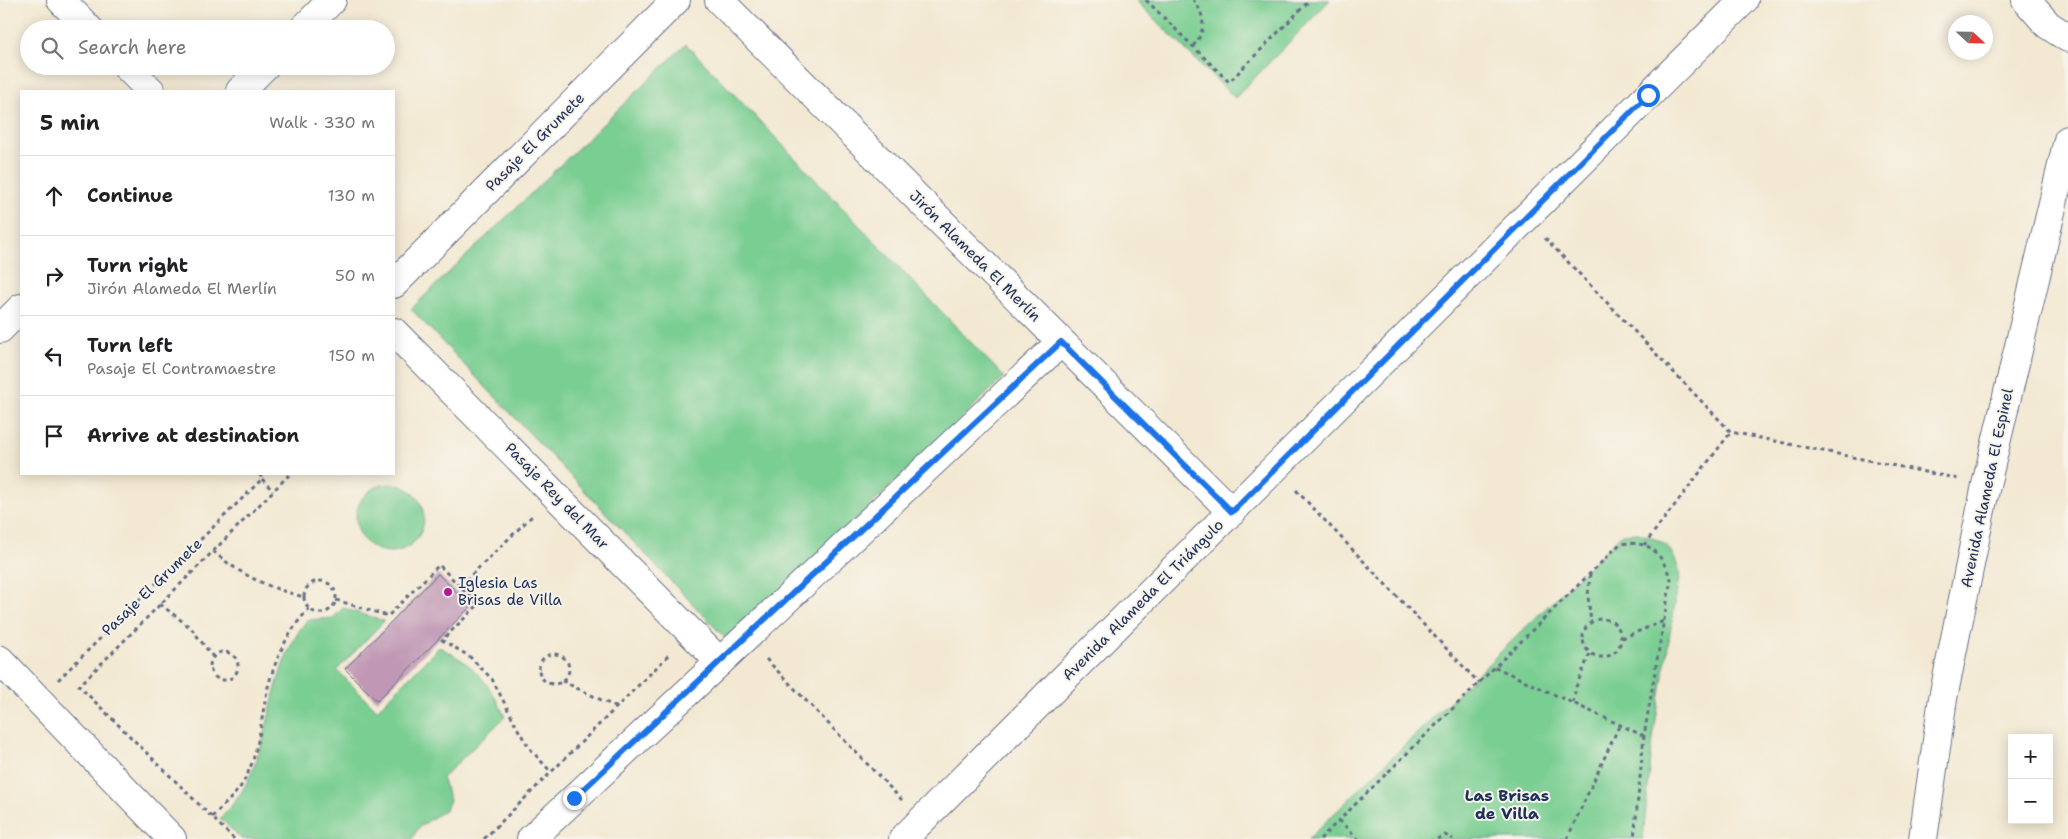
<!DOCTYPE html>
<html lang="en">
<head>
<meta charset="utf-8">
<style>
  :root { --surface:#fff; --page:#f2f2f2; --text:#202124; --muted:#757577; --line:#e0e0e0 }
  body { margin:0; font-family:"Shantell Sans",sans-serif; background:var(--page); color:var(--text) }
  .controls { position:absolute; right:15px; bottom:15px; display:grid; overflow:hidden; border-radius:0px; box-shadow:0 2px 12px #0003 }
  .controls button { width:45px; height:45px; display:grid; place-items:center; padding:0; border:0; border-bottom:1px solid var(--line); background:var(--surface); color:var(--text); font:25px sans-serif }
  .compass { position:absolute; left:1948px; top:15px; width:45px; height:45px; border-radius:50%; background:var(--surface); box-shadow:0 2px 12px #0003; rotate:112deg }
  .stop { position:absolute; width:15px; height:15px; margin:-11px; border:4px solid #1a73e8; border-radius:50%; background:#fff }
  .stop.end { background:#1a73e8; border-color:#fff; box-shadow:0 1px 5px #0008 }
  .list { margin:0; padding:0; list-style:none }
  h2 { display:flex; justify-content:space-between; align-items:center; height:65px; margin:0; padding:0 20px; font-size:21px }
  h2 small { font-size:16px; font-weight:400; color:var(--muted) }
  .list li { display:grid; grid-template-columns:32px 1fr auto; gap:15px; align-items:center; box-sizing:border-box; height:80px; padding:0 20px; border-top:1px solid var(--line) }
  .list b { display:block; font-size:19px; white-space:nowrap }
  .list p { margin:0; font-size:16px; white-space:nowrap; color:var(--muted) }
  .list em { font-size:16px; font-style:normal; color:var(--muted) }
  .icon { flex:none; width:28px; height:28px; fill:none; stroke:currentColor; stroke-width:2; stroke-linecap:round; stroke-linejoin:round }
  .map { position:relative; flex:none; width:2068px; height:839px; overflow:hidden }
  .search { position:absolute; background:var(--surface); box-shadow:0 2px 12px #0003; left:20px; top:20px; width:375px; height:55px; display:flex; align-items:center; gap:12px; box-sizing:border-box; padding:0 18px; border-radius:28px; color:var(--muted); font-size:19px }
  .panel { position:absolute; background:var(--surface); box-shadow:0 2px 12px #0003; left:20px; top:90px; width:375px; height:385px; border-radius:0px }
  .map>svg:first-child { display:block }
</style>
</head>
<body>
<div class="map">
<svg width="2068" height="839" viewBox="0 0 2068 839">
  <rect width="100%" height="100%" fill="#f7f3e8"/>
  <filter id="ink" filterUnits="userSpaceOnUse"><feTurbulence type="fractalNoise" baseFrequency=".02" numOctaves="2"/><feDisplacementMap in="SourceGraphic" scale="10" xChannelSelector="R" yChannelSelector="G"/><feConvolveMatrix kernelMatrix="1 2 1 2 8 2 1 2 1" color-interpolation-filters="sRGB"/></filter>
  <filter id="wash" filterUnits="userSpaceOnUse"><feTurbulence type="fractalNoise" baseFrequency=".0096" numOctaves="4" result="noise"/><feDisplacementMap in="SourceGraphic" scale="20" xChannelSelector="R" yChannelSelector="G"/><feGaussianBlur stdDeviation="1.12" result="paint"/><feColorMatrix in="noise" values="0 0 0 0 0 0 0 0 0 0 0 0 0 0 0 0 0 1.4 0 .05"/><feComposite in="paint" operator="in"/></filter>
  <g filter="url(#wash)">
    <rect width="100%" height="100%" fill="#f3e9d3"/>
    <path fill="#79ce92" stroke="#4a7e78" d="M1135 0H1330L1235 98Z
      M686 44 1004 377 729 642 411 309Z
      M356 518a34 34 0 1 1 68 0a34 34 0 1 1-68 0Z
      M1638 533C1667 543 1669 543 1680 572L1653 738 1643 839H1308L1622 534Z
      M343 608 384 621 337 670 377 710 439 647C474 664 489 682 505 717L442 778 450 800 446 809 418 828 412 839H241L220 818C278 765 260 679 307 620L333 618Z"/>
    <g id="blocks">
      <path fill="#c098b5" d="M438 574 471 606 377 701 345 669Z"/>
    </g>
  </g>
  <g filter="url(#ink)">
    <use href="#blocks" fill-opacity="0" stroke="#677087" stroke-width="1"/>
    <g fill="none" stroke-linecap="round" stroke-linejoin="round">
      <g stroke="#677087" stroke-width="30">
        <path id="minor" d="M61 0 89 29
          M719 0 1232 512
          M2026 0 2048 25 2068 38
          M303 29 332 0
          M126 66 151 91
          M240 91 265 66
          M394 284 676 0
          M0 329 21 308
          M394 332 720 662
          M0 660 172 839
          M531 839 1061 342
          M903 839 1744 0
          M1923 839 1943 698 1986 485 2068 140"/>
      </g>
      <path stroke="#677087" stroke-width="3" stroke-dasharray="4 4" stroke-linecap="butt" d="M1146 0 1229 82 1310 0
        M1193 46C1206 32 1206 15 1193 0
        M1545 238 1731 432 1959 479
        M262 479 273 491
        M1296 490 1479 683
        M1644 545 1731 432
        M213 551C240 575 269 588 304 597
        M1590 574 1588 596 1591 622
        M304 597a16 16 0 1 1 32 0a16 16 0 1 1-32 0Z
        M460 586 533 515
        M336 600 388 616 439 565 478 605 442 640 469 656 492 679 520 733 531 750 551 772
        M160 604 191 628 213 657
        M1583 638a19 19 0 1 1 38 0a19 19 0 1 1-38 0Z
        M1622 638 1664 621
        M210 666a14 14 0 1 1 28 0a14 14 0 1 1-28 0Z
        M539 669a15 15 0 1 1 30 0a15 15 0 1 1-30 0Z
        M766 659 902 800
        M1495 667 1644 736
        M58 680 262 479 260 474
        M562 681 616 707
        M1573 703 1576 687 1590 653
        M212 817C222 807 233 797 241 786 261 754 260 717 269 683 277 656 289 629 309 609
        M1339 820 1358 839
        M234 839 79 686 290 474
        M484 839 671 653
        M1320 839 1620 544C1651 540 1660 552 1671 579L1644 736 1634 839
        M1437 839 1445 835 1453 839
        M1567 839 1620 724"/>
      <use href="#minor" stroke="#fff" stroke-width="28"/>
    </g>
  </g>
  <g fill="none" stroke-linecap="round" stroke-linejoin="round" filter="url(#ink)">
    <path stroke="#1a73e8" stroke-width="6" d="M574 798 1061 342 1232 512 1648 95"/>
  </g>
  <circle fill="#b5179e" stroke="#f7f3e8" stroke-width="2" cx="448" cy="592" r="5"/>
  <g text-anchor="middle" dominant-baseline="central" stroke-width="4" stroke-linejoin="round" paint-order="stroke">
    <g font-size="15" fill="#1b2f5e" stroke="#f7f3e8">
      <text transform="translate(535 142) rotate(-45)">Pasaje El Grumete</text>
      <text transform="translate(975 256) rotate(45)">Jirón Alameda El Merlín</text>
      <text transform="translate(1987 488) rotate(-78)">Avenida Alameda El Espinel</text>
      <text transform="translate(557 496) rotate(46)">Pasaje Rey del Mar</text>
      <text transform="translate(152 587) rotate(-44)">Pasaje El Grumete</text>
      <text transform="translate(1143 600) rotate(-45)">Avenida Alameda El Triángulo</text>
    </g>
    <g font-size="15" fill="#1b2f5e" stroke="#f7f3e8" text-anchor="start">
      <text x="458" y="583">Iglesia Las<tspan x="458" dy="17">Brisas de Villa</tspan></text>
    </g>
    <g font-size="16" font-weight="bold" fill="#1b2f5e" stroke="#f7f3e8">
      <text x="1507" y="795">Las Brisas<tspan x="1507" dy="18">de Villa</tspan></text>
    </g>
  </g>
</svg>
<div class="controls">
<button>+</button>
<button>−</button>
</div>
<svg class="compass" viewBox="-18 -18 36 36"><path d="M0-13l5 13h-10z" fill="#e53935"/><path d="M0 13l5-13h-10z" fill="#757577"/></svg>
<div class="stop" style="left:1648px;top:95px"></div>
<div class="stop end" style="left:574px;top:798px"></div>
<div class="search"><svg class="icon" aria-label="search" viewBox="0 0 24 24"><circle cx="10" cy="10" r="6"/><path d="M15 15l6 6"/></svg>Search here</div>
<section class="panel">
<h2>5 min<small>Walk · 330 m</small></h2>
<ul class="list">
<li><svg class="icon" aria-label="ahead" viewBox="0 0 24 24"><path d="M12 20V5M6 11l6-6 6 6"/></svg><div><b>Continue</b></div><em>130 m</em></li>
<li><svg class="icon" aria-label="right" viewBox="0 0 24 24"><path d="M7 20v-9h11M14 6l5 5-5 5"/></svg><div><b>Turn right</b><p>Jirón Alameda El Merlín</p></div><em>50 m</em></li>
<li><svg class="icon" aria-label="left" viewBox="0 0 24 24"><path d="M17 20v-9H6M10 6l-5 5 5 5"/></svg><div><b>Turn left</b><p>Pasaje El Contramaestre</p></div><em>150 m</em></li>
<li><svg class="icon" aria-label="arrive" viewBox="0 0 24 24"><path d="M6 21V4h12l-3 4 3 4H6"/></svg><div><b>Arrive at destination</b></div></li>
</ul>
</section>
</div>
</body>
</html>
